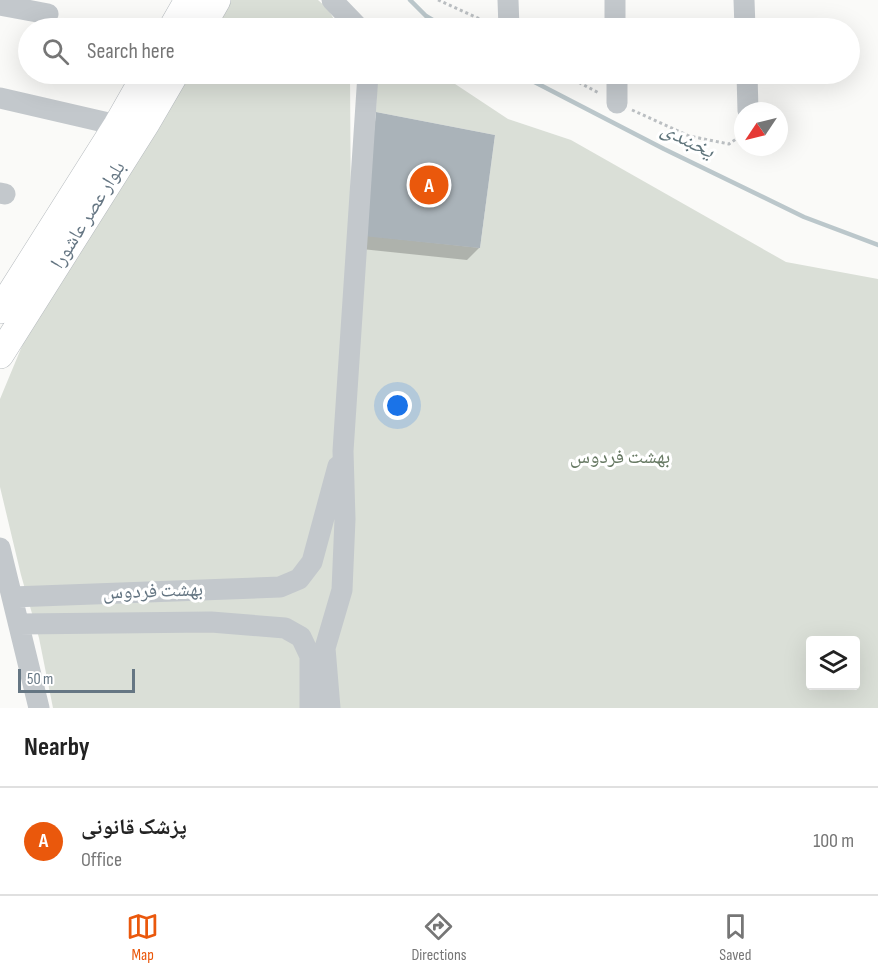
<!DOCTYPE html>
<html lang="en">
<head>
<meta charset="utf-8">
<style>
  :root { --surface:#fff; --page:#f2f2f2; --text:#222; --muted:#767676; --line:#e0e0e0; --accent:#ea580c }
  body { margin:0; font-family:"Sofia Sans Condensed","Noto Naskh Arabic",sans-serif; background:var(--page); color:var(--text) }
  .controls { position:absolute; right:18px; bottom:18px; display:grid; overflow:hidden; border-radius:6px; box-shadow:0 6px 24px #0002 }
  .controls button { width:54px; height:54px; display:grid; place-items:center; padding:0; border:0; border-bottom:2px solid var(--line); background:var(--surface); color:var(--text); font:30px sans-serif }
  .compass { position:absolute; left:734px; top:102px; width:54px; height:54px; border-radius:50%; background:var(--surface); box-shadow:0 6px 24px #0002; rotate:235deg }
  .scale { position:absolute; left:18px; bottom:15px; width:117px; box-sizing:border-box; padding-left:6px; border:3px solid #657683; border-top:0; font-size:16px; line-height:21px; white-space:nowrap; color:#657683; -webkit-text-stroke:4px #fff; paint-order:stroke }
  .you { position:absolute; left:398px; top:406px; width:21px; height:21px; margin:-15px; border:4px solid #fff; border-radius:50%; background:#1a73e8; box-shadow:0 0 0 9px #1a73e833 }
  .badge { display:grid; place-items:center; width:39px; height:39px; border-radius:50%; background:var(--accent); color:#fff; font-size:20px; font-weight:700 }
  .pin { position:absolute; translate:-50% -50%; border:3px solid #fff; box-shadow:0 2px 6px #0006 }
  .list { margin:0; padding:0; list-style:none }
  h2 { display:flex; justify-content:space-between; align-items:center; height:78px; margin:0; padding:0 24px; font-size:26px }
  h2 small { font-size:20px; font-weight:400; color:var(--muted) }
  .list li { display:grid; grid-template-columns:39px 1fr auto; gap:18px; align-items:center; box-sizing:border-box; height:108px; padding:0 24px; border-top:2px solid var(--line) }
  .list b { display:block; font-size:22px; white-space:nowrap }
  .list p { margin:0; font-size:20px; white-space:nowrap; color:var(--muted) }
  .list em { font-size:20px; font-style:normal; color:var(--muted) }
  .icon { flex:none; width:33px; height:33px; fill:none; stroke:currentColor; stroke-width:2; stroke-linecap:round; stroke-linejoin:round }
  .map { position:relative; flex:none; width:878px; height:708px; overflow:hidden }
  .search { position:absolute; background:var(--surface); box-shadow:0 6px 24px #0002; left:18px; right:18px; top:18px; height:66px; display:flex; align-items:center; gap:15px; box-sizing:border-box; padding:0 21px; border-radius:33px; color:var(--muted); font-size:22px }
  .sheet { height:186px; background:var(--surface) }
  nav { display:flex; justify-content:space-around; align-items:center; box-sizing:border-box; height:84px; border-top:2px solid var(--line); background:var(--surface); font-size:16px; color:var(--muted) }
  nav a { display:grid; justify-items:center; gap:3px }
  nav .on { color:var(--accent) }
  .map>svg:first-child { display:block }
</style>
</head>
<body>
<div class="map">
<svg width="878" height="708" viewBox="0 0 878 708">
  <rect width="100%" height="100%" fill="#fafaf8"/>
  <path fill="#dadfd7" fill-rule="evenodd" d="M226 0H318L328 9 339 28H209Z
    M182 74H350L351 234 480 248 495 135 376 112 377 74H440L508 119 571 140 786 262 878 279V708H53L39 638 21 575 0 487V399L27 334ZM810 640H856V686H810Z"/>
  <path fill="#0003" d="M493 136 479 248 467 260 352 248Z"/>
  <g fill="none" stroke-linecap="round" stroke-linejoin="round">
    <path stroke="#bbc7cb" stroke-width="4.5" d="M410 0 426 16 446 28
      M519 74 664 149 804 217 878 245"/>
  </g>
  <path fill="#aab3b9" d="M376 112 495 135 480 248 363 236Z"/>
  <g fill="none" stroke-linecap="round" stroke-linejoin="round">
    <g stroke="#b5babe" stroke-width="28">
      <path id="major" d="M172 28 188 0
        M201 28 217 0
        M0 310 117 125 146 74
        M0 355 147 122 175 74"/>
    </g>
    <path stroke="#bbbfc2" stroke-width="3" stroke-dasharray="3 3" stroke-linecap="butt" d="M438 0 491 24
      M563 74 599 93
      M632 110 689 136 729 144 743 134"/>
    <path stroke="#c3c8cc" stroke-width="21" d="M332 0 359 28
      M508 0 509 28
      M615 0V28
      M744 0 745 28
      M0 5 48 14
      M617 74V103
      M747 74 748 111
      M0 98 117 125
      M0 193 5 194
      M0 548 39 708
      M12 597 280 587 299 579 312 562 338 466
      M19 624 211 622 285 628 301 637 310 656V708
      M330 708 325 648 342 590 345 519 343 451 368 74"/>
    <use href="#major" stroke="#fff" stroke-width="27"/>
  </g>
  <g text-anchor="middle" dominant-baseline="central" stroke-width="6" stroke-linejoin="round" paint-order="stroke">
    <g font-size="20" fill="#657683" stroke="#fff">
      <text transform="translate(88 215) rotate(-58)">بلوار عصر عاشورا</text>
      <text transform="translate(153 591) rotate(-2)">بهشت فردوس</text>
    </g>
    <g font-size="20" fill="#687a64" stroke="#fff">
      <text x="620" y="457">بهشت فردوس</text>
    </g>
    <g font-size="21" font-style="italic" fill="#60757c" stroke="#fff">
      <text transform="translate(688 140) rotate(27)">یخبندی</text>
    </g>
  </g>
</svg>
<div class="controls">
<button><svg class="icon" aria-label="layers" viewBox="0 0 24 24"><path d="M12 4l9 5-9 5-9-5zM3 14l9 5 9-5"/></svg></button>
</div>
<svg class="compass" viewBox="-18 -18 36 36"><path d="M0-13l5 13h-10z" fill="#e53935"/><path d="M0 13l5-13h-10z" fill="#767676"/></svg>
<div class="scale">50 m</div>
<div class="you"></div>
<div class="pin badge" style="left:429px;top:185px">A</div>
<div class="search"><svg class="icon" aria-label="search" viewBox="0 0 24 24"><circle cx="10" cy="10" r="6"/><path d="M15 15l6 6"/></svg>Search here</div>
</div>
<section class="sheet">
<h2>Nearby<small></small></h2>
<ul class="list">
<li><span class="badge">A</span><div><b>پزشک قانونی</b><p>Office</p></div><em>100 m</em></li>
</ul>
</section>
<nav>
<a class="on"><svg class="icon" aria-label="map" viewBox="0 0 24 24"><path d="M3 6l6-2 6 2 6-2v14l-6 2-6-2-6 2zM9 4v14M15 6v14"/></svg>Map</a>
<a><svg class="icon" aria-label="directions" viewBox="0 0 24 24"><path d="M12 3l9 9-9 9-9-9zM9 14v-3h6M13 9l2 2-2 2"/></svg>Directions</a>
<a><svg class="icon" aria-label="saved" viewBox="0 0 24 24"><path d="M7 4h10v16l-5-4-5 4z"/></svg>Saved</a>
</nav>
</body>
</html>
